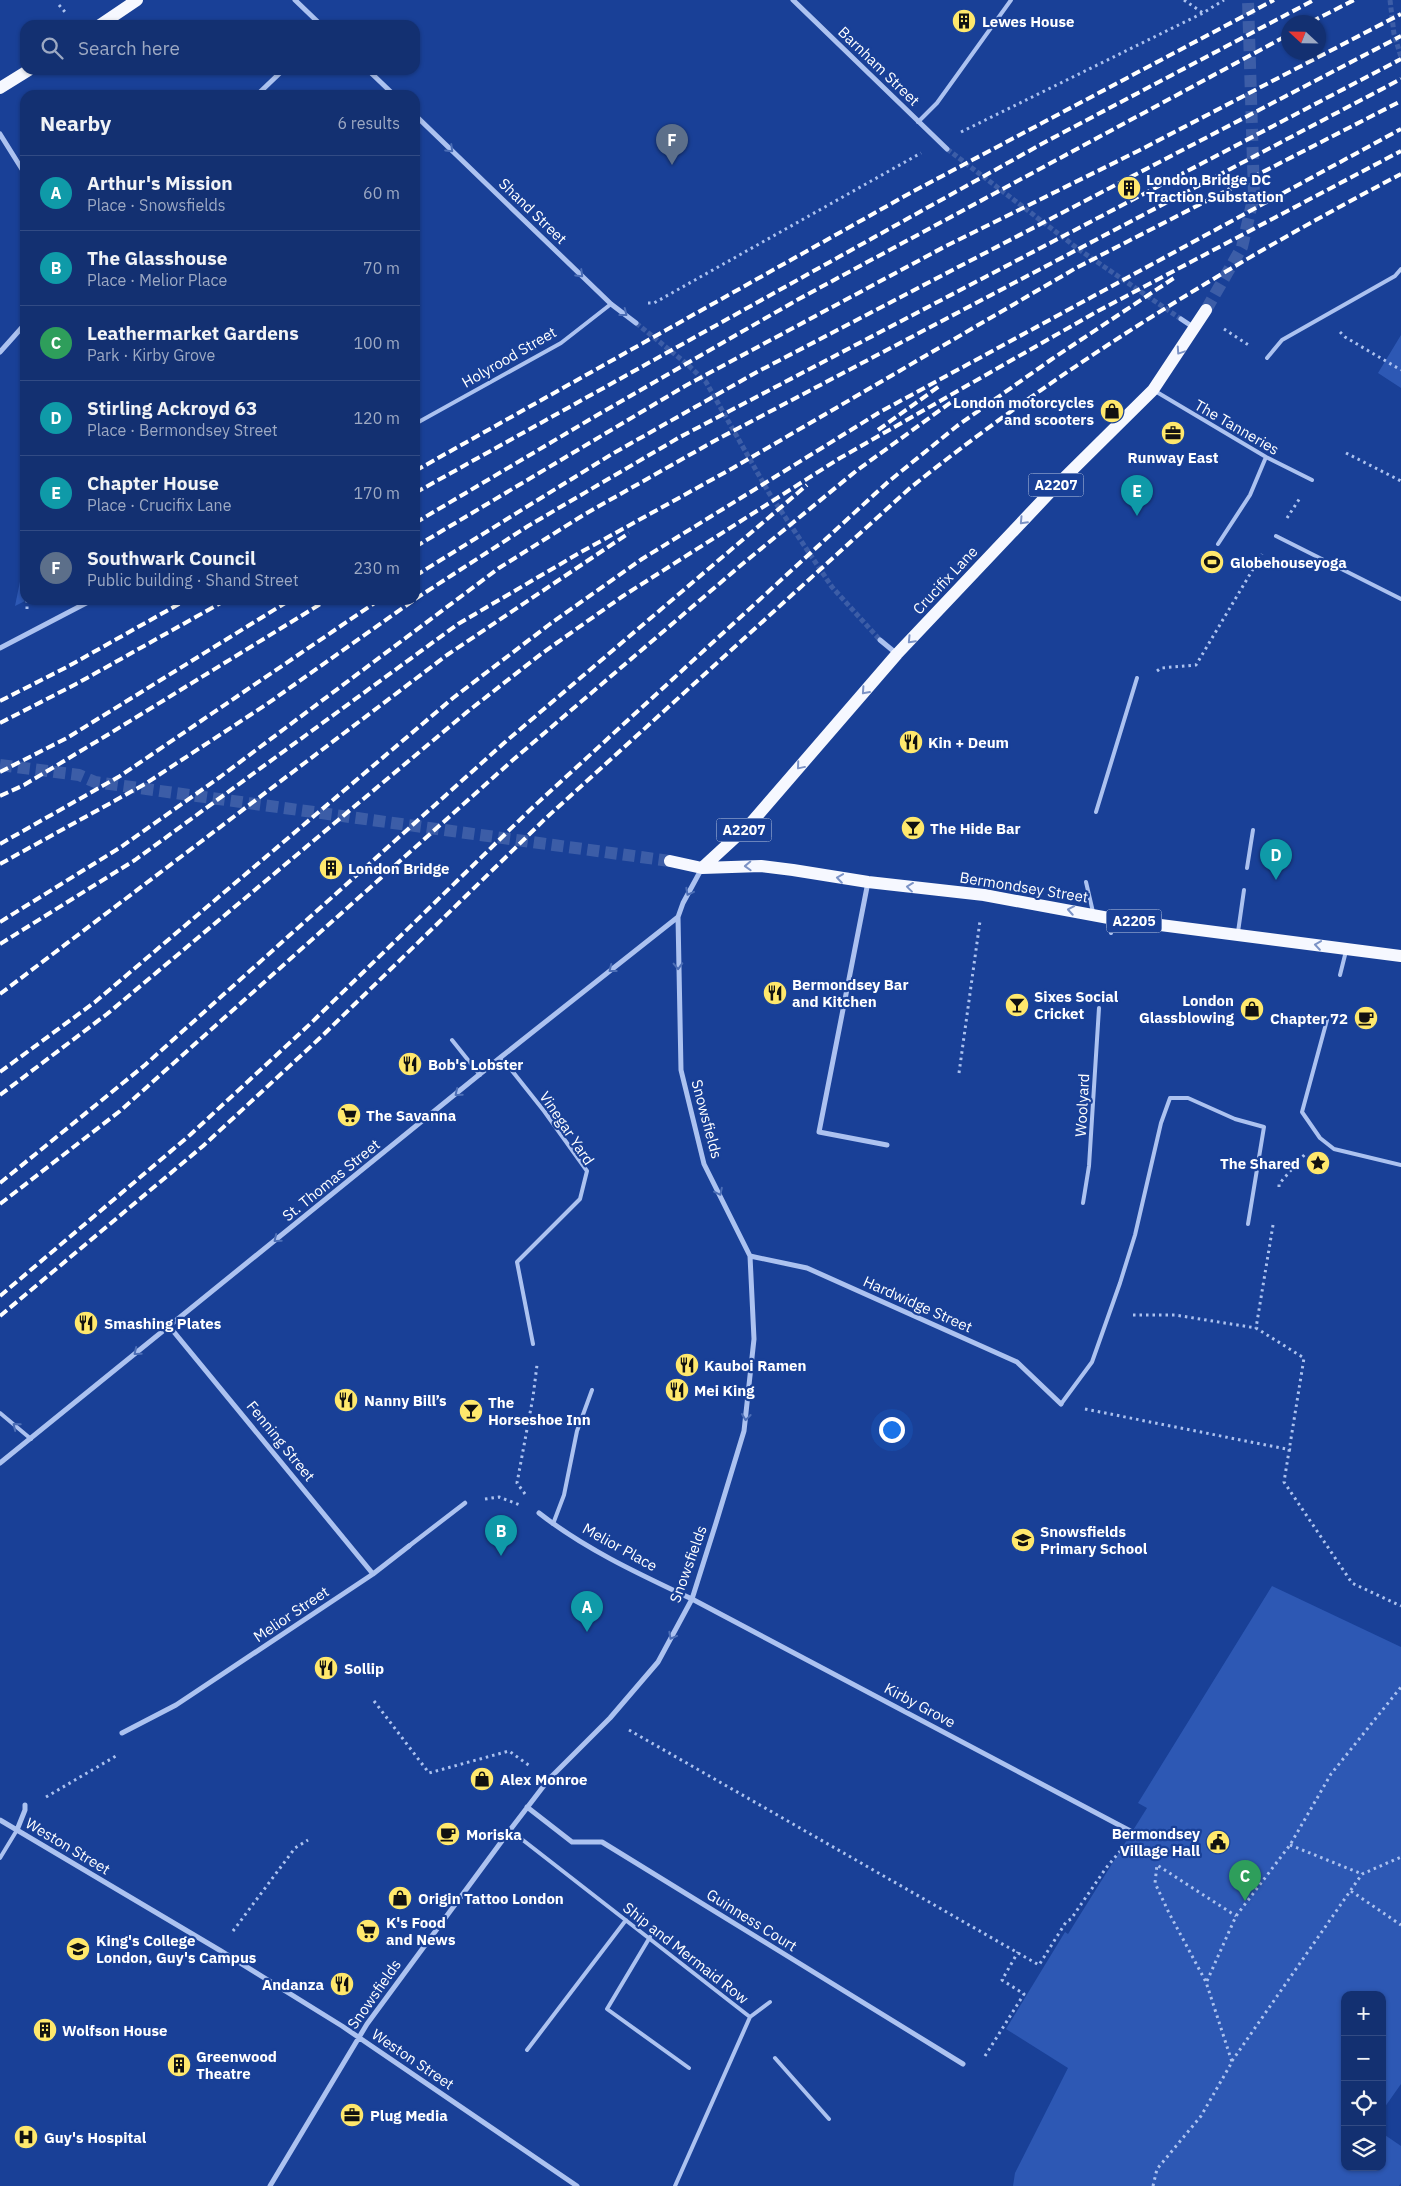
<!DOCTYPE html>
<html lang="en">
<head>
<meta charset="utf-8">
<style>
  :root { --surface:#133071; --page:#1c3876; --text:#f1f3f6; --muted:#9da9c3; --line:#324b84; --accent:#8c9099 }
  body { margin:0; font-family:"IBM Plex Sans",sans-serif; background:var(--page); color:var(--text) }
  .controls { position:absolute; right:15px; bottom:15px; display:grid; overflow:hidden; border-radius:10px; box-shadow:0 1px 4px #0004 }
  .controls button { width:45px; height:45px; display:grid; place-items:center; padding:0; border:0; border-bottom:1px solid var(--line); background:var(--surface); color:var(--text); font:25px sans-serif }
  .compass { position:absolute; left:1281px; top:15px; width:45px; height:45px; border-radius:50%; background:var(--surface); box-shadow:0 1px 4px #0004; rotate:292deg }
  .you { position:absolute; left:891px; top:1429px; width:18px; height:18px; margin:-12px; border:4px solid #fff; border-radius:50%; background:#1a73e8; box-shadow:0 0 0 8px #1a73e833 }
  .badge { display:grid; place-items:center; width:32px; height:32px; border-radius:50%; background:var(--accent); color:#fff; font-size:16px; font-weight:700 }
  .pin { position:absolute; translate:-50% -41px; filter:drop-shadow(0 1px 2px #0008) }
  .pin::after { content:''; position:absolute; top:26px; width:18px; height:15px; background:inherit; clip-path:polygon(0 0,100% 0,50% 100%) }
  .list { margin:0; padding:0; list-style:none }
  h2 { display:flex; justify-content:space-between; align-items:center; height:65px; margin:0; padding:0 20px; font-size:21px }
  h2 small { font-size:16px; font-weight:400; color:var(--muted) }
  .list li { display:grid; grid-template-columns:32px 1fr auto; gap:15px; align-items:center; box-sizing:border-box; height:75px; padding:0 20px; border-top:1px solid var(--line) }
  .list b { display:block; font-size:19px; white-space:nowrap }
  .list p { margin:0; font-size:16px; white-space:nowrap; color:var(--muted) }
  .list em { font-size:16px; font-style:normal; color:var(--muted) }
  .icon { flex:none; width:28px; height:28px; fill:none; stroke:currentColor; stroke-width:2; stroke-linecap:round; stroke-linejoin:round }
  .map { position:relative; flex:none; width:1401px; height:2186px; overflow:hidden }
  .search { position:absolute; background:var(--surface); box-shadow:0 1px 4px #0004; left:20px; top:20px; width:400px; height:55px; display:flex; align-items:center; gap:12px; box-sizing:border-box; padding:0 18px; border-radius:15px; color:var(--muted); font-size:19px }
  .panel { position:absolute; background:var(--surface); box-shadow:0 1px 4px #0004; left:20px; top:90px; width:400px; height:515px; border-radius:15px }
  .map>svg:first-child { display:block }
</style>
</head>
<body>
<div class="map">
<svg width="1401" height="2186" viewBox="0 0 1401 2186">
  <rect width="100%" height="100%" fill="#194097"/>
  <path fill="#2d58b4" d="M1401 335V388L1378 373Z
    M25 557V600H27L15 606Z
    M1272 1586 1401 1647V2084L1382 2111V1995H1345V2167H1382V2133L1401 2146V2183L1399 2186H1013L1015 2173 1068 2068 1006 2029 1065 1932 1068 1934 1147 1808 1138 1803Z"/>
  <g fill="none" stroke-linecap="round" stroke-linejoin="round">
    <path stroke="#3c5da7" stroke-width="5" stroke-dasharray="5 2.5" stroke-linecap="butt" d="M1390 0 1394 34 1401 57
      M947 149 1081 251 1181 319
      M636 323 687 364 706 382 769 493 832 587 880 640"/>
    <path stroke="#3c5da7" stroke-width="12" stroke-dasharray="12 6" stroke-linecap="butt" d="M1206 310 1242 247 1254 195 1248 0
      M0 765 79 775 95 782 670 861"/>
    <path stroke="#acc2f0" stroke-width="3" stroke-dasharray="2.5 4" stroke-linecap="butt" d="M1184 0 1203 13
      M59 5 65 12
      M961 132 1203 13 1224 0
      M648 303H654L921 153
      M1224 329 1250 346
      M1340 332 1345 337 1401 370
      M1346 453 1401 481
      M1287 518 1300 498
      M27 600V609
      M1157 671 1161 668 1196 665 1262 554
      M959 1073 980 921
      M1279 1187V1184L1306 1153
      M1273 1225 1256 1328 1304 1358 1284 1482 1352 1583 1401 1606
      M1133 1315H1175L1256 1328
      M1085 1409 1291 1450
      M525 1494 517 1483 533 1397 537 1365
      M485 1499 499 1497 520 1505
      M374 1701 429 1773 509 1751 530 1766
      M629 1730 1039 1965 1066 1922 1071 1919 1106 1868 1121 1850
      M46 1797 116 1756
      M1290 1845 1362 1874
      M1351 1891 1401 1925
      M233 1931 295 1848 308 1840
      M1207 1981 1236 1916 1290 1845 1331 1774 1401 1687
      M985 2056 1024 1994 1002 1980 1018 1952
      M1232 2061 1362 1874 1401 1857
      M1153 2186 1157 2169 1201 2116 1232 2062 1206 1982 1169 1913 1155 1883 1157 1865 1236 1916"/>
    <path stroke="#acc2f0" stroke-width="4" d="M918 122 937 103 1011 0
      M1267 358 1282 340 1395 276 1401 269
      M1155 391 1266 457 1312 480
      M415 424 561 343 611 304
      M1276 536 1401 599
      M1218 544 1250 495 1266 457
      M1096 812 1137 678
      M1247 868 1253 830
      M1086 882 1093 912
      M1238 932 1244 890
      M1111 933 1114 921
      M1340 975 1346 951
      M1327 1020 1302 1112 1320 1138 1334 1149 1401 1165
      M452 1040 480 1075
      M501 1057 544 1111 587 1171 580 1199 517 1262 533 1344
      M1083 1203 1089 1166 1099 1008
      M1061 1404 1092 1362 1120 1283 1135 1235 1161 1123 1170 1098H1188L1235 1119 1264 1127 1248 1224
      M0 1413 31 1439
      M553 1524 564 1495 577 1431 592 1390
      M510 1830 750 2017 675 2186
      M0 1858 17 1830
      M650 1937 607 2009 689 2068
      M750 2017 770 2002
      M527 2050 626 1920
      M775 2058 829 2119"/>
    <path stroke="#acc2f0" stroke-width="4.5" d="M409 1546 465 1503"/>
    <path stroke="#acc2f0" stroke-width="5" d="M295 0 321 25
      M793 0 947 149
      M368 70 394 95
      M257 95 283 70
      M415 115 611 304 636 323
      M0 134 25 174
      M1181 319 1193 327
      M0 352 25 324
      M880 640 897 654
      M0 648 92 600
      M868 882 819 1132 887 1145
      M750 1256 807 1268 1017 1362 1061 1404
      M169 1326 373 1574
      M0 1463 501 1057 678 917
      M539 1513C585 1549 639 1574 692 1599L1136 1834
      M122 1733 176 1705 373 1574 409 1546
      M527 1807 572 1842H602L963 2064
      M0 1820 221 1951 342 2026 577 2186
      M17 1830 25 1810V1805
      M270 2186 367 2024 510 1830 549 1779 610 1718 658 1662 692 1599 716 1523 744 1431 754 1339 750 1256 704 1164 681 1070 678 917 683 903 702 868"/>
    <path stroke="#f6f8ff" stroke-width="12" d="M100 25 137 0
      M0 88 29 70
      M670 861 702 868 761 866 793 870 868 882 984 895 1114 919 1401 956
      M702 868 751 823 897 654 1055 487 1153 390 1206 310"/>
    <path stroke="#fff" stroke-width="4" stroke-dasharray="9 4" stroke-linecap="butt" d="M1311 22 1354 0
      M878 430 941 385
      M415 471 912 192 1274 0
      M415 493 1047 141 1314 0
      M415 523 599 414 797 300 1288 35
      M415 547 685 386 944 247 1138 151 1401 14
      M415 576 612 454 757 372 1401 36
      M415 599 528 526 680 437 1401 59
      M0 701 67 667 186 600
      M0 723 78 683 226 600
      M0 772 67 738 290 600
      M0 796 24 785 104 737 327 600
      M0 844 120 776 379 600
      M0 864 145 784 267 704 414 600
      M0 922 121 847 220 777 499 568 585 514 716 440 1401 79
      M0 944 135 860 458 624 581 552 733 468 1076 268 1401 101
      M0 994 447 655 629 533
      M0 1072 95 1002 453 698 550 624 642 559 880 412 1401 129
      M0 1095 107 1014 467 712 541 654 623 596 840 458 1098 311 1401 151
      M0 1183 145 1065 504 743 807 485
      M0 1204 120 1111 514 759 740 566 856 471 954 400
      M0 1296 190 1135 310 1024 532 808 888 482 957 426 1052 359 1174 278
      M0 1316 203 1146 321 1037 546 818 910 488C1062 366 1228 265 1401 174"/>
  </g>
  <defs><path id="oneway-chevron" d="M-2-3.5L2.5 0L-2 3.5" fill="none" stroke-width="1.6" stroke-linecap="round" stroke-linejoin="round" transform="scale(1.25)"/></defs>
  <g stroke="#4c6eb6">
    <use href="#oneway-chevron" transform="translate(450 149) rotate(44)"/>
    <use href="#oneway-chevron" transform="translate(580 274) rotate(44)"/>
    <use href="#oneway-chevron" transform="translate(624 313) rotate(38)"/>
    <use href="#oneway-chevron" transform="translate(689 892) rotate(118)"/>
    <use href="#oneway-chevron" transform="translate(678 966) rotate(88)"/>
    <use href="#oneway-chevron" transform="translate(612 969) rotate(142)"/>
    <use href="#oneway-chevron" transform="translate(458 1093) rotate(141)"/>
    <use href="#oneway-chevron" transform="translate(719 1192) rotate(64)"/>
    <use href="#oneway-chevron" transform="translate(277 1239) rotate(141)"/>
    <use href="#oneway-chevron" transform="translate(137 1352) rotate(141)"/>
    <use href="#oneway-chevron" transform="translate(746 1417) rotate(96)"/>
    <use href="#oneway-chevron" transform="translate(16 1426) rotate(-141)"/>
    <use href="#oneway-chevron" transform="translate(672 1636) rotate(118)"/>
  </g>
  <g stroke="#7c93c6">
    <use href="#oneway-chevron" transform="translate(1180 351) rotate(124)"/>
    <use href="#oneway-chevron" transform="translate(1023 521) rotate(133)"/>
    <use href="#oneway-chevron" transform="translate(911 640) rotate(133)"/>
    <use href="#oneway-chevron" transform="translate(865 691) rotate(132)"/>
    <use href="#oneway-chevron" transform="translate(800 766) rotate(130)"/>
    <use href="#oneway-chevron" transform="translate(748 866) rotate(178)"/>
    <use href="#oneway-chevron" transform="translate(840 878) rotate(-172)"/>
    <use href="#oneway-chevron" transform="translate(910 887) rotate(-173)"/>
    <use href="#oneway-chevron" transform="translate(1071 910) rotate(-170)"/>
    <use href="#oneway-chevron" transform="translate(1318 945) rotate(-172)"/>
  </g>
  <defs>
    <g id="building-disc" transform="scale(1.25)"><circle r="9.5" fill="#ffe86c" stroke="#194097"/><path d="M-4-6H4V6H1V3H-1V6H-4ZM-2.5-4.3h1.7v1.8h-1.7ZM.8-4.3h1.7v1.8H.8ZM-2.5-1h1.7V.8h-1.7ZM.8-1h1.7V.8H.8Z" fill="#111"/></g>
    <g id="shop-disc" transform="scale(1.25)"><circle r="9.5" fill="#ffe86c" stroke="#194097"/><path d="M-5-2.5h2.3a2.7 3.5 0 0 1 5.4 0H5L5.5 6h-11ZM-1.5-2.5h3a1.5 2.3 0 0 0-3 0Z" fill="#111"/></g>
    <g id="office-disc" transform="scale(1.25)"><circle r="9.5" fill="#ffe86c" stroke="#194097"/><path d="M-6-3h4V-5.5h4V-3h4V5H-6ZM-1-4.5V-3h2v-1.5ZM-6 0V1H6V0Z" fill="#111"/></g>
    <g id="stadium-disc" transform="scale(1.25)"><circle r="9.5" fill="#ffe86c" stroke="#194097"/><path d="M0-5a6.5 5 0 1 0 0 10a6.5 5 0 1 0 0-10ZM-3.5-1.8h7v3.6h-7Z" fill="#111"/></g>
    <g id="restaurant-disc" transform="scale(1.25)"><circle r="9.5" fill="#ffe86c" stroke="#194097"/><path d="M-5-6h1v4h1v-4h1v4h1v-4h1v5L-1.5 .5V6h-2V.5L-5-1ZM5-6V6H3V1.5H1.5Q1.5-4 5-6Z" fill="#111"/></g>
    <g id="bar-disc" transform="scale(1.25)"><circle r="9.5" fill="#ffe86c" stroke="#194097"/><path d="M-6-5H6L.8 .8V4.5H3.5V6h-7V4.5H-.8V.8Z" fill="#111"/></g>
    <g id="cafe-disc" transform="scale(1.25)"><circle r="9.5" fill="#ffe86c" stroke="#194097"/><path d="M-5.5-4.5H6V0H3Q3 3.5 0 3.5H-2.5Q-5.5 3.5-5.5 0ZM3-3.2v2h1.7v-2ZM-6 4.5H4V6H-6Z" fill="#111"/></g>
    <g id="supermarket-disc" transform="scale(1.25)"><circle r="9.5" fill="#ffe86c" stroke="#194097"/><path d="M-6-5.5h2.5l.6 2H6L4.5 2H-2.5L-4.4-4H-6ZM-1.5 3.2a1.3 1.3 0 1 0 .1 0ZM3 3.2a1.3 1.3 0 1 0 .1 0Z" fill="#111"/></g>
    <g id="sight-disc" transform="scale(1.25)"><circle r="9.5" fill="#ffe86c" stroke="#194097"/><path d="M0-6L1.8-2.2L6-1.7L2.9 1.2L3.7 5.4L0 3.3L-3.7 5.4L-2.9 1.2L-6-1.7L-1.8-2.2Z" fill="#111"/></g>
    <g id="school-disc" transform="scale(1.25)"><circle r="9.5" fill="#ffe86c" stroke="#194097"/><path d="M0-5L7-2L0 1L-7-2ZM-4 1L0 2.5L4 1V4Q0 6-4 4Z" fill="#111"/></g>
    <g id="civic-disc" transform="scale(1.25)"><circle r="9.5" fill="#ffe86c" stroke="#194097"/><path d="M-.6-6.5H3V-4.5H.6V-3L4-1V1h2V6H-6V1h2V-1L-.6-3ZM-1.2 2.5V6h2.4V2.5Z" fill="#111"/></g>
    <g id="university-disc" transform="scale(1.25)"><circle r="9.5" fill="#ffe86c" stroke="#194097"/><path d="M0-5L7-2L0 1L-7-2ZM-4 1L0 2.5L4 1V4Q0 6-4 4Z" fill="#111"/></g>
    <g id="hospital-disc" transform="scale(1.25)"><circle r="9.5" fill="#ffe86c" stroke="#194097"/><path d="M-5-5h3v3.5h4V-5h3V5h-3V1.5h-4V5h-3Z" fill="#111"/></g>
  </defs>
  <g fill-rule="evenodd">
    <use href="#building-disc" x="964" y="21"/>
    <use href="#building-disc" x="1129" y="188"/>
    <use href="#shop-disc" x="1112" y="411"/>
    <use href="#office-disc" x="1173" y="433"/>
    <use href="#stadium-disc" x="1212" y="562"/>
    <use href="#restaurant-disc" x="911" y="742"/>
    <use href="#bar-disc" x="913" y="828"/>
    <use href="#building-disc" x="331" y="868"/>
    <use href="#restaurant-disc" x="775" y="993"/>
    <use href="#bar-disc" x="1017" y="1005"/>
    <use href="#shop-disc" x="1252" y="1009"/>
    <use href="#cafe-disc" x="1366" y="1018"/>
    <use href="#restaurant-disc" x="410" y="1064"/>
    <use href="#supermarket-disc" x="349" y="1115"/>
    <use href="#sight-disc" x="1318" y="1163"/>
    <use href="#restaurant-disc" x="86" y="1323"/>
    <use href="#restaurant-disc" x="687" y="1365"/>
    <use href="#restaurant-disc" x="677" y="1390"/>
    <use href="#restaurant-disc" x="346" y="1400"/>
    <use href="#bar-disc" x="471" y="1411"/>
    <use href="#school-disc" x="1023" y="1540"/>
    <use href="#restaurant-disc" x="326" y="1668"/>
    <use href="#shop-disc" x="482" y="1779"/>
    <use href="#cafe-disc" x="448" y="1834"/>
    <use href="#civic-disc" x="1218" y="1842"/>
    <use href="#shop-disc" x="400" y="1898"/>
    <use href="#supermarket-disc" x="368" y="1931"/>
    <use href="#university-disc" x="78" y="1949"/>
    <use href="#restaurant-disc" x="342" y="1984"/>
    <use href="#building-disc" x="45" y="2030"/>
    <use href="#building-disc" x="179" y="2065"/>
    <use href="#office-disc" x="352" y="2115"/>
    <use href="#hospital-disc" x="26" y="2137"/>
  </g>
  <g text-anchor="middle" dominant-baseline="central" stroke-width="4.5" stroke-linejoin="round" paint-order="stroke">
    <g fill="#194097" stroke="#bac6e0" stroke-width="1">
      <rect x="1028.5" y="473.5" width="55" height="23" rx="4"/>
      <rect x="716.5" y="818.5" width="55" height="23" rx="4"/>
      <rect x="1106.5" y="909.5" width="55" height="23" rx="4"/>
    </g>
    <g font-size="14" font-weight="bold" fill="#fff">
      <text x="1056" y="485">A2207</text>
      <text x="744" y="830">A2207</text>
      <text x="1134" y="921">A2205</text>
    </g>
    <g font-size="15" font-weight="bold" fill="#fff" stroke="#194097" text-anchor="start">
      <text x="982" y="21">Lewes House</text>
      <text x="1146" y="179">London Bridge DC<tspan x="1146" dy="17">Traction Substation</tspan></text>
      <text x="1094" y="402" text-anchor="end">London motorcycles<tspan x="1094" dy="17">and scooters</tspan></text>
      <text x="1173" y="457" text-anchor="middle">Runway East</text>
      <text x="1230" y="562">Globehouseyoga</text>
      <text x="928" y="742">Kin + Deum</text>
      <text x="930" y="828">The Hide Bar</text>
      <text x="348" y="868">London Bridge</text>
      <text x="792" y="984">Bermondsey Bar<tspan x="792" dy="17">and Kitchen</tspan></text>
      <text x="1034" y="996">Sixes Social<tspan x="1034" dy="17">Cricket</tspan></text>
      <text x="1234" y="1000" text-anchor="end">London<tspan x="1234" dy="17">Glassblowing</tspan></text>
      <text x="1348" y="1018" text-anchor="end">Chapter 72</text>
      <text x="428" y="1064">Bob's Lobster</text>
      <text x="366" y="1115">The Savanna</text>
      <text x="1300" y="1163" text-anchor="end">The Shared</text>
      <text x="104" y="1323">Smashing Plates</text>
      <text x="704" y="1365">Kauboi Ramen</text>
      <text x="694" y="1390">Mei King</text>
      <text x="364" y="1400">Nanny Bill’s</text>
      <text x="488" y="1402">The<tspan x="488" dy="17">Horseshoe Inn</tspan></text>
      <text x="1040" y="1531">Snowsfields<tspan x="1040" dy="17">Primary School</tspan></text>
      <text x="344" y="1668">Sollip</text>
      <text x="500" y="1779">Alex Monroe</text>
      <text x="1200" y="1833" text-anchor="end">Bermondsey<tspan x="1200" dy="17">Village Hall</tspan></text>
      <text x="466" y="1834">Moriska</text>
      <text x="418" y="1898">Origin Tattoo London</text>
      <text x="386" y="1922">K's Food<tspan x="386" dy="17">and News</tspan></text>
      <text x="96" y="1940">King's College<tspan x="96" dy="17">London, Guy's Campus</tspan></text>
      <text x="324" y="1984" text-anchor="end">Andanza</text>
      <text x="62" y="2030">Wolfson House</text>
      <text x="196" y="2056">Greenwood<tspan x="196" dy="17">Theatre</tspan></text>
      <text x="370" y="2115">Plug Media</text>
      <text x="44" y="2137">Guy's Hospital</text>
    </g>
    <g font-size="15" fill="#fff" stroke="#194097">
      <text transform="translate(879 66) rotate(44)">Barnham Street</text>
      <text transform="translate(533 211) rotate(44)">Shand Street</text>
      <text transform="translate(509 357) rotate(-30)">Holyrood Street</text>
      <text transform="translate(1237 427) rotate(30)">The Tanneries</text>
      <text transform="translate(945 580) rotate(-47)">Crucifix Lane</text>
      <text transform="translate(1024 887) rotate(9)">Bermondsey Street</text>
      <text transform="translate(1082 1105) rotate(-87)">Woolyard</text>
      <text transform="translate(707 1119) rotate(75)">Snowsfields</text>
      <text transform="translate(567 1128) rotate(56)">Vinegar Yard</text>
      <text transform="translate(331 1180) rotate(-39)">St. Thomas Street</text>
      <text transform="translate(918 1304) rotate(24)">Hardwidge Street</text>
      <text transform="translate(281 1441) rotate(51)">Fenning Street</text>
      <text transform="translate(620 1547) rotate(29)">Melior Place</text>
      <text transform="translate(688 1564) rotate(-70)">Snowsfields</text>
      <text transform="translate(291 1614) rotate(-34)">Melior Street</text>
      <text transform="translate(920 1705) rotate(28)">Kirby Grove</text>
      <text transform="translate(68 1846) rotate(31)">Weston Street</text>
      <text transform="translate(752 1920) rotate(32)">Guinness Court</text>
      <text transform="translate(686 1953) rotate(38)">Ship and Mermaid Row</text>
      <text transform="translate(374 1994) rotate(-55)">Snowsfields</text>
      <text transform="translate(413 2059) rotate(34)">Weston Street</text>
    </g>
  </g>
</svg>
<div class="controls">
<button>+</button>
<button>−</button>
<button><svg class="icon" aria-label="locate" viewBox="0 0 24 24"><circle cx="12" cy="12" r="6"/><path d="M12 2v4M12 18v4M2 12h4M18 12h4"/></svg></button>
<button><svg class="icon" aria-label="layers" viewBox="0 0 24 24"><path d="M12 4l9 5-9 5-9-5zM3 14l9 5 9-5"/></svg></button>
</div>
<svg class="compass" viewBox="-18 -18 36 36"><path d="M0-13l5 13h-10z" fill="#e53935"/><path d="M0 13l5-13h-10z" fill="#9da9c3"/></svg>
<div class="you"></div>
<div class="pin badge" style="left:587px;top:1632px;background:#0f9aa8">A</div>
<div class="pin badge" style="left:501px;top:1556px;background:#0f9aa8">B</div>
<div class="pin badge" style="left:1245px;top:1901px;background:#2e9e5b">C</div>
<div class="pin badge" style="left:1276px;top:880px;background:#0f9aa8">D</div>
<div class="pin badge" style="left:1137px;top:516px;background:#0f9aa8">E</div>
<div class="pin badge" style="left:672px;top:165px;background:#5c6f8a">F</div>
<div class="search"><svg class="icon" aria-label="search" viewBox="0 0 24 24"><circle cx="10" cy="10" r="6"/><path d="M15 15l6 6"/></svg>Search here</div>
<section class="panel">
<h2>Nearby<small>6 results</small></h2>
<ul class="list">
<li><span class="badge" style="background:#0f9aa8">A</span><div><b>Arthur's Mission</b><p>Place · Snowsfields</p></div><em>60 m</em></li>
<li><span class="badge" style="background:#0f9aa8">B</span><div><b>The Glasshouse</b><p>Place · Melior Place</p></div><em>70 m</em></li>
<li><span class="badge" style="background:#2e9e5b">C</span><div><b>Leathermarket Gardens</b><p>Park · Kirby Grove</p></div><em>100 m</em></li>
<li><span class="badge" style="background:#0f9aa8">D</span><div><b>Stirling Ackroyd 63</b><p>Place · Bermondsey Street</p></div><em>120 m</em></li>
<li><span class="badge" style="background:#0f9aa8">E</span><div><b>Chapter House</b><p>Place · Crucifix Lane</p></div><em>170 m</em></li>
<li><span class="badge" style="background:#5c6f8a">F</span><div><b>Southwark Council</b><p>Public building · Shand Street</p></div><em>230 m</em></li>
</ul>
</section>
</div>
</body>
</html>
